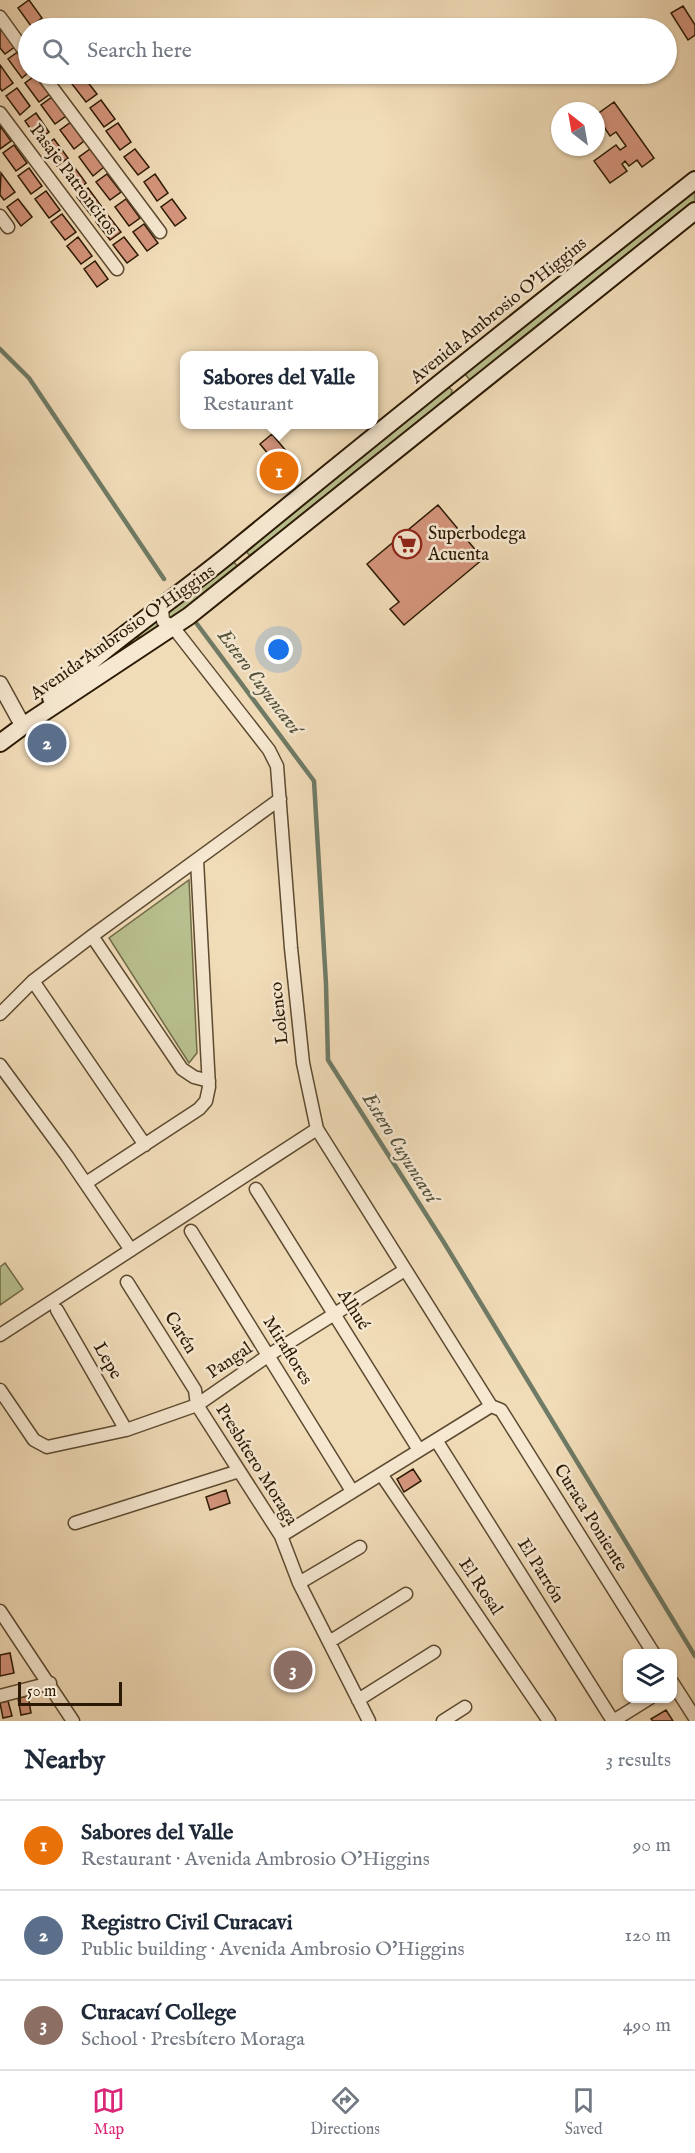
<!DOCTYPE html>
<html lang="en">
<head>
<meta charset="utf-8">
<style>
  :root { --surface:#fff; --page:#f2f2f3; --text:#1f2937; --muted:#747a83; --line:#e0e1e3; --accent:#db2777 }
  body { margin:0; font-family:"IM FELL English",serif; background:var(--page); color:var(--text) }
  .controls { position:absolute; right:18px; bottom:18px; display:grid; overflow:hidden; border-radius:12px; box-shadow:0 2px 4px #0004 }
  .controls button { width:54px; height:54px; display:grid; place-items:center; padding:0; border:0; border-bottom:2px solid var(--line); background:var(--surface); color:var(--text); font:30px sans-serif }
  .compass { position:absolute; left:551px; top:102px; width:54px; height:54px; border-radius:50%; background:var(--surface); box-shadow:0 2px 4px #0004; rotate:329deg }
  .scale { position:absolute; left:18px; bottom:15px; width:104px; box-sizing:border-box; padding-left:6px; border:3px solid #2b1903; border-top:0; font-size:16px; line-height:21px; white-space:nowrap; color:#2b1903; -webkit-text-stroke:4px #f6e8d1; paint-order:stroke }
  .you { position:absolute; left:279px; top:650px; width:21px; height:21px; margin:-15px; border:4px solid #fff; border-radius:50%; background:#1a73e8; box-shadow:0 0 0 9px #1a73e833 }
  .badge { display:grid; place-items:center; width:39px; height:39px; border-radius:50%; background:var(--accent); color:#fff; font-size:20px; font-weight:700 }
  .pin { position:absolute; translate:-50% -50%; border:3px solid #fff; box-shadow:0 2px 6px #0006 }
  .popup { position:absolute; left:180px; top:351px; width:198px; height:78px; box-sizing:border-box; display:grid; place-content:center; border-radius:12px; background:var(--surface); filter:drop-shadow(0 2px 4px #0005); font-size:20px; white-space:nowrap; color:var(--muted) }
  .popup b { font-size:22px; color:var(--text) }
  .popup::after { content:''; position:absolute; left:50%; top:100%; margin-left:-12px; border:12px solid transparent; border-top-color:var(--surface) }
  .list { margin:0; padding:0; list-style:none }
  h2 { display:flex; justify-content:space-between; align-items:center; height:78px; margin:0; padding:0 24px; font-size:26px }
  h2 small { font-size:20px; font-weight:400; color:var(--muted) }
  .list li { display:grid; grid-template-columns:39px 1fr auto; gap:18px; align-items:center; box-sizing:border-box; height:90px; padding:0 24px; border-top:2px solid var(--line) }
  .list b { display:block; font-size:22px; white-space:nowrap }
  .list p { margin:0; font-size:20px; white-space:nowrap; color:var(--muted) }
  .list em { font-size:20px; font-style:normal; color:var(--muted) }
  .icon { flex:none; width:33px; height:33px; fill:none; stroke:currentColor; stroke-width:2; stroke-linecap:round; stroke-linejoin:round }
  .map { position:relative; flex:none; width:695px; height:1721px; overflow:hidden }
  .search { position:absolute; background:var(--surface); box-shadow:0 2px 4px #0004; left:18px; right:18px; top:18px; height:66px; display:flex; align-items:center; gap:15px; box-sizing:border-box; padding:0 21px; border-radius:33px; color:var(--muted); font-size:22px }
  .sheet { height:348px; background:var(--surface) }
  nav { display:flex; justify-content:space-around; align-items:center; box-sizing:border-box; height:84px; border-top:2px solid var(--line); background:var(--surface); font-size:16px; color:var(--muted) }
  nav a { display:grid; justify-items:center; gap:3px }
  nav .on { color:var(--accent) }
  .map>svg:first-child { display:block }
</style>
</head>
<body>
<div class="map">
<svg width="695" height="1721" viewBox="0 0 695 1721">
  <rect width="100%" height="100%" fill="#f1dcb8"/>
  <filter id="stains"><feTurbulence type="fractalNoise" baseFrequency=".00333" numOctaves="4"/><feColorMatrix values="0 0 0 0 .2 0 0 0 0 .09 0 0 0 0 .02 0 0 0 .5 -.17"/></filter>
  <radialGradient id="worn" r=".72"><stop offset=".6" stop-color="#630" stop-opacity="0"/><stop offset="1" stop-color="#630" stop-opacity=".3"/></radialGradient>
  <path fill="#b9c08f" stroke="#726c49" stroke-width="1.5" d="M695 189V203L473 384 465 374Z
    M448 387 452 390 451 395 253 554 250 556 245 550Z
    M232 560 239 568C217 585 159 637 134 638Z
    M189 880 197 1053 189 1063 109 938Z
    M5 1263 23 1289 0 1305V1267Z"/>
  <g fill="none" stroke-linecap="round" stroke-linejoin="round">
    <path stroke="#6f7b66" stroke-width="4.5" d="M0 349 29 378 164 579
      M197 624 314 781 326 984 328 1060 443 1241 695 1656"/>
  </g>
  <path fill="#d5957d" stroke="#2b1903" stroke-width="1.5" d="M29 0 42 18 31 26 18 8Z
    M683 6 695 25V35L688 40 671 13Z
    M2 28 16 46 5 54 0 48V29Z
    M19 51 28 64V73L22 78 8 59Z
    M0 65 13 83 2 91 0 88Z
    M36 75 50 94 39 102 25 83Z
    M83 76 97 94 86 102 72 84Z
    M17 88 30 106 20 115 6 96Z
    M52 97 66 116 55 124 41 105Z
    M101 100 115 119 104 127 90 108Z
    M614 102 654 158 642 167 637 160 629 166 625 161 622 164 627 171 610 183 594 161 616 145 620 150 626 146 616 132 610 136 596 115Z
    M36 113 49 132 38 140 25 121Z
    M71 122 84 141 74 149 60 130Z
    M118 123 131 142 120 150 106 131Z
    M0 126 11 141 0 149Z
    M54 139 68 158 57 166 43 147Z
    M14 145 27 163 16 171 3 153Z
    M90 149 104 167 93 176 79 157Z
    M135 149 149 167 138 175 124 157Z
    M72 164 86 183 75 191 61 172Z
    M29 168 42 186 31 194 18 176Z
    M1 173 15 192 4 200 0 195Z
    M107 174 121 192 110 200 96 182Z
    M155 174 168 193 157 201 144 182Z
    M88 188 102 207 91 215 77 197Z
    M46 191 60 210 49 218 35 199Z
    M18 199 32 217 21 226 7 207Z
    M126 199 140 218 129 226 115 207Z
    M172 199 186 218 175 226 161 207Z
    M62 214 76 232 65 240 51 222Z
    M107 214 121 232 110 240 96 222Z
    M144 224 158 243 147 251 133 232Z
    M78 237 92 256 81 264 67 246Z
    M124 237 138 255 127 263 113 245Z
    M95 261 108 279 97 287 84 269Z
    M272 434 291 457 279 467 260 444Z
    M438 505 483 559 404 625 390 609 399 602 367 564Z
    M413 1469 421 1481 404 1492 397 1479Z
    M226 1490 230 1503 210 1510 206 1497Z
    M10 1653 14 1673 0 1676V1655Z
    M28 1696 31 1713 21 1715 18 1698Z
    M8 1701 12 1716 3 1718 0 1703Z
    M666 1710 673 1721H653L651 1719Z"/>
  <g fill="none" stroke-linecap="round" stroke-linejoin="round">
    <g stroke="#5c4a30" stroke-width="15">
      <path id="minor" d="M0 17 28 56
        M42 74 160 232
        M0 113 117 269
        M0 216 8 227
        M162 608 163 621 173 627 269 750 277 766 291 948 303 1063 317 1129 491 1406
        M92 936 182 1069 194 1077 209 1081
        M33 981 145 1145
        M0 1014 33 981 92 936 280 799
        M0 1065 67 1156 131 1250
        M86 1183 199 1109 206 1101 209 1087 197 860
        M256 1189 419 1450
        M191 1231 352 1491
        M127 1282 195 1390 197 1405 281 1536 299 1583 369 1721
        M57 1310 126 1430
        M0 1335 317 1129
        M0 1390 34 1440 47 1447 126 1430 197 1405 269 1355 405 1270
        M491 1406 501 1410 654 1654
        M436 1440 613 1721 650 1698
        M381 1474 549 1721
        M75 1523 239 1471
        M281 1536 491 1406
        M299 1583 360 1547
        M0 1611 73 1721
        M329 1642 406 1594
        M672 1682 695 1718
        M0 1696 50 1683
        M358 1700 434 1652
        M443 1721 465 1707"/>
    </g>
    <g stroke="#5c4a30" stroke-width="18">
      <path id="tertiary" d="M0 684 23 726"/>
    </g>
    <g stroke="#2b1903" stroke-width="20">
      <path id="secondary" d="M51 698C108 642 177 598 238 547 389 423 542 301 695 180
        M0 743 23 726 189 616 695 211"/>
    </g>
    <use href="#minor" stroke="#f6e8d1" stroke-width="12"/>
    <use href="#tertiary" stroke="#f6e8d1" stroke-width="15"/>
    <use href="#secondary" stroke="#f6e8d1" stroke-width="16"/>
  </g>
  <defs>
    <g id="supermarket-ring" transform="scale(1.5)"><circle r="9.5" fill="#f6e8d1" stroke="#8f2418" stroke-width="1.5"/><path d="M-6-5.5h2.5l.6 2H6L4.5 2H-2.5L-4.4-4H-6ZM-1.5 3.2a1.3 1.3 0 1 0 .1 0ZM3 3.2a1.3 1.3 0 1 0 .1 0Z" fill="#8f2418"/></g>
  </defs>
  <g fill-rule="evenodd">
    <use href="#supermarket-ring" x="407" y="544"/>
  </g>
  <g text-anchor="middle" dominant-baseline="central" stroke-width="5" stroke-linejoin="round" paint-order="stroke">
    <g font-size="18" fill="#2b1903" stroke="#f6e8d1">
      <text transform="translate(73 180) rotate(53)">Pasaje Patroncitos</text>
      <text transform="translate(499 311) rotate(-39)">Avenida Ambrosio O'Higgins</text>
      <text transform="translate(123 633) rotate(-35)">Avenida Ambrosio O'Higgins</text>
      <text transform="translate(280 1013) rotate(-96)">Lolenco</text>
      <text transform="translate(353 1310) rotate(58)">Alhué</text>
      <text transform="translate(180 1333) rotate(58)">Carén</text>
      <text transform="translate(287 1351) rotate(58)">Miraflores</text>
      <text transform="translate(107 1361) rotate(60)">Lepe</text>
      <text transform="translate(230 1361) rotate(-34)">Pangal</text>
      <text transform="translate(256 1465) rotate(58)">Presbítero Moraga</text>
      <text transform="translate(590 1518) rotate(58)">Curaca Poniente</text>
      <text transform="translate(540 1571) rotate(58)">El Parrón</text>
      <text transform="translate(480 1587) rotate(56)">El Rosal</text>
    </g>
    <g font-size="18" fill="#2b1903" stroke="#f6e8d1" text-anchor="start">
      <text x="428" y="534">Superbodega<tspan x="428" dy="21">Acuenta</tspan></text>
    </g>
    <g font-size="20" font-style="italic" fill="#53523d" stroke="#f6e8d1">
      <text transform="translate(259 682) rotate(53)">Estero Cuyuncaví</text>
      <text transform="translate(400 1148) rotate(58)">Estero Cuyuncaví</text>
    </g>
  </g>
  <rect width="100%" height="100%" filter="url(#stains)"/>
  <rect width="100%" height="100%" fill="url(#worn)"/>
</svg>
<div class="controls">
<button><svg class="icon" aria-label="layers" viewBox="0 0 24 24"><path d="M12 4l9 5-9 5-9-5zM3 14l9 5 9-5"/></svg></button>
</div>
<svg class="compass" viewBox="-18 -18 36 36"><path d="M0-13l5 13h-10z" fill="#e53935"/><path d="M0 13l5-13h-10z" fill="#747a83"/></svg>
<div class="scale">50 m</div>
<div class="you"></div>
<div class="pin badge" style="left:279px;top:471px;background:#e8710a">1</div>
<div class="popup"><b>Sabores del Valle</b>Restaurant</div>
<div class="pin badge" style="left:47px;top:743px;background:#5c6f8a">2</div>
<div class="pin badge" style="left:293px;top:1670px;background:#8d6e63">3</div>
<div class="search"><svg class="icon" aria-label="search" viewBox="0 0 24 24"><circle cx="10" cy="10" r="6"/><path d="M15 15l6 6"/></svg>Search here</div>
</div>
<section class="sheet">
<h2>Nearby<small>3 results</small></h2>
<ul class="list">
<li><span class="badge" style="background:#e8710a">1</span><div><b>Sabores del Valle</b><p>Restaurant · Avenida Ambrosio O'Higgins</p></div><em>90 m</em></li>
<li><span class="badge" style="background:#5c6f8a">2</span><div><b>Registro Civil Curacavi</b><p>Public building · Avenida Ambrosio O'Higgins</p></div><em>120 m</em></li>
<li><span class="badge" style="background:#8d6e63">3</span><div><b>Curacaví College</b><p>School · Presbítero Moraga</p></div><em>490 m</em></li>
</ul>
</section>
<nav>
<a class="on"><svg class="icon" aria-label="map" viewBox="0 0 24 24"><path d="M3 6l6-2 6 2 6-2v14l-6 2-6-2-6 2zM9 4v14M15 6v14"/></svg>Map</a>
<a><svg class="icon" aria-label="directions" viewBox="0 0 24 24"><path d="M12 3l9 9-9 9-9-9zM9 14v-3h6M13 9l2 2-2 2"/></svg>Directions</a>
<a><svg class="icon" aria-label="saved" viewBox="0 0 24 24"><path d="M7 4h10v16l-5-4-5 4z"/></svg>Saved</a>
</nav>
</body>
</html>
